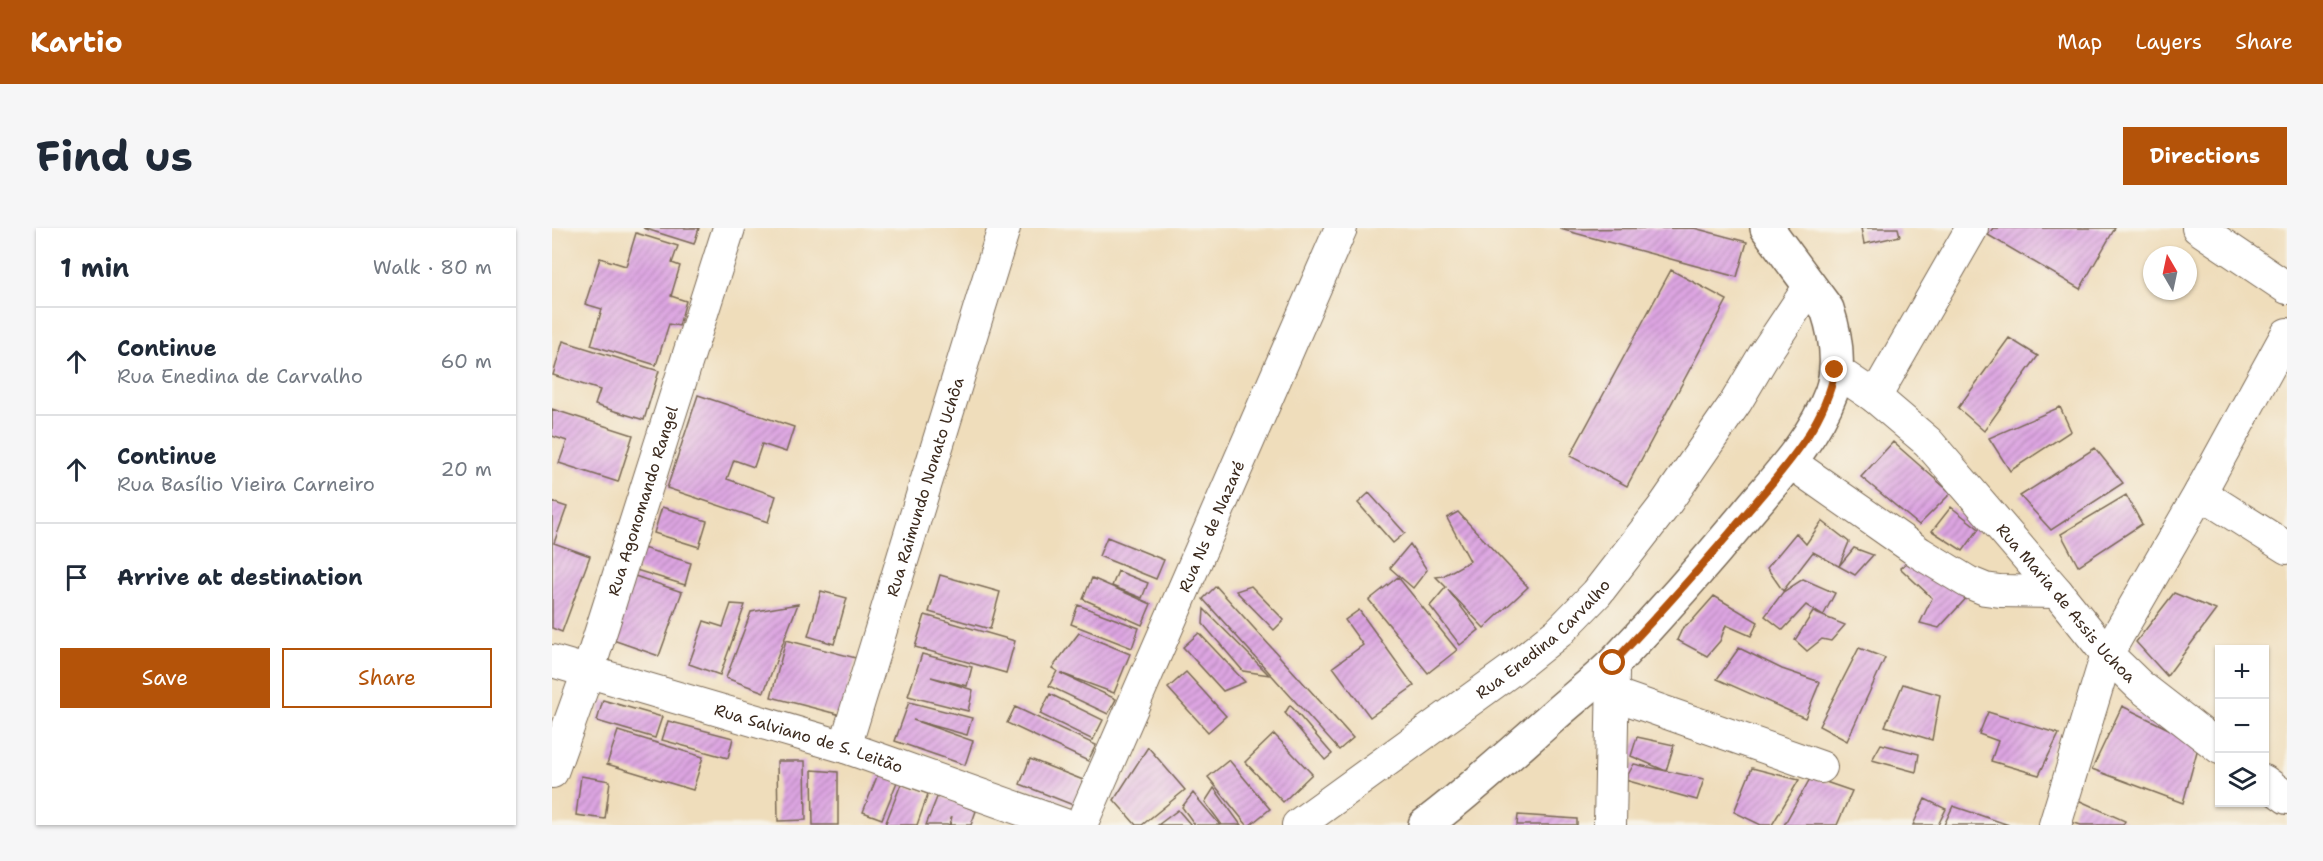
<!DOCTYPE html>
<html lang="en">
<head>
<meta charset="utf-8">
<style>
  :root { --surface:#fff; --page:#f6f6f7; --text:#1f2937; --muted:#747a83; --line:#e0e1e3; --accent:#b45309 }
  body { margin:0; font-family:"Shantell Sans",sans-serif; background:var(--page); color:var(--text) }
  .controls { position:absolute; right:18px; bottom:18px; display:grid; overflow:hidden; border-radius:0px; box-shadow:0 2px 4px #0004 }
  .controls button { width:54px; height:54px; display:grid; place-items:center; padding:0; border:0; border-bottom:2px solid var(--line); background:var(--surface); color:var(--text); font:30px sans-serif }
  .compass { position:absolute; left:1591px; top:18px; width:54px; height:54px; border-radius:50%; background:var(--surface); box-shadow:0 2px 4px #0004; rotate:351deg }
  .stop { position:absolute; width:18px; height:18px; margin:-14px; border:4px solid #b45309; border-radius:50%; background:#fff }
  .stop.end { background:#b45309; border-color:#fff; box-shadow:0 2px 6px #0008 }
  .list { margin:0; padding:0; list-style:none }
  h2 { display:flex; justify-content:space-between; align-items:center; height:78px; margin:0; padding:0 24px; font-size:26px }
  h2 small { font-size:20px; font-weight:400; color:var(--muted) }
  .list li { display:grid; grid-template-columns:39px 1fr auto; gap:18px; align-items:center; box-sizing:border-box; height:108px; padding:0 24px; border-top:2px solid var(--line) }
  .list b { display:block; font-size:22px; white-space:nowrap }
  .list p { margin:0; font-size:20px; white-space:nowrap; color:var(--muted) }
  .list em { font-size:20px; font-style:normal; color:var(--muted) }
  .actions { display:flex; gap:12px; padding:18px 24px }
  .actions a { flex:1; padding:14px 0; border:2px solid var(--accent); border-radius:0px; text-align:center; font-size:21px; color:var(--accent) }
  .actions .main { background:var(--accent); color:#fff }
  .icon { flex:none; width:33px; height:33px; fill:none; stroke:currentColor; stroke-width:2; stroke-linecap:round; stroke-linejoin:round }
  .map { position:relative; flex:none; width:1735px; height:597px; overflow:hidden; border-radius:0px }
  header { display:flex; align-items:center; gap:36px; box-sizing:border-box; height:84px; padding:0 30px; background:var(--accent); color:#fff }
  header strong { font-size:28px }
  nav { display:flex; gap:33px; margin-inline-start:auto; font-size:21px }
  .intro { display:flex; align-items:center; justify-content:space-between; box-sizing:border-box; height:144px; padding:0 36px }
  h1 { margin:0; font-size:42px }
  .button { padding:15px 27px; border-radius:0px; background:var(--accent); color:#fff; font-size:21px; font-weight:700 }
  main { display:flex; gap:36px; padding:0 36px }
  aside { flex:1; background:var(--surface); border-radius:0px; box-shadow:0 2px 4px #0004 }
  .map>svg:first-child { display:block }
</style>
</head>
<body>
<header>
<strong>Kartio</strong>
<nav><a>Map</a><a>Layers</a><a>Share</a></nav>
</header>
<div class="intro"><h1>Find us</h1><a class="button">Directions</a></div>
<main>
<aside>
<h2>1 min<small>Walk · 80 m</small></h2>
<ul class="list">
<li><svg class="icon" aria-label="ahead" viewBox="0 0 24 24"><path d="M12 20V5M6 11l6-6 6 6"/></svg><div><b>Continue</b><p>Rua Enedina de Carvalho</p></div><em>60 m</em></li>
<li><svg class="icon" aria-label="ahead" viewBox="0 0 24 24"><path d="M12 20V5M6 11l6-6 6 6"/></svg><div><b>Continue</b><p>Rua Basílio Vieira Carneiro</p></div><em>20 m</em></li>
<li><svg class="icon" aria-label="arrive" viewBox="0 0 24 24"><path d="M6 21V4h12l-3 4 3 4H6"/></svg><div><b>Arrive at destination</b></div></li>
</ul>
<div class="actions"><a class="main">Save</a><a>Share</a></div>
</aside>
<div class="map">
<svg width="1735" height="597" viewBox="0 0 1735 597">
  <defs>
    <pattern id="building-hatch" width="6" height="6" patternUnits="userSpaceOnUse" patternTransform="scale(1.5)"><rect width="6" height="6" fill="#dda5e2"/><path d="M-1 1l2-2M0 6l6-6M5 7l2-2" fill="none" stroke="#b487b7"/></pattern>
  </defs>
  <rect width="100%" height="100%" fill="#f7f3e8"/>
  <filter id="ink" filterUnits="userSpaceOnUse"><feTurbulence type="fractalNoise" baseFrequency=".0167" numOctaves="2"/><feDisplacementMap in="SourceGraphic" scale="12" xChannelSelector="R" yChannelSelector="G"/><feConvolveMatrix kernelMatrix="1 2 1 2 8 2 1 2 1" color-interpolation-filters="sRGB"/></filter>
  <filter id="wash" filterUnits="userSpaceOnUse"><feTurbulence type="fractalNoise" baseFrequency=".008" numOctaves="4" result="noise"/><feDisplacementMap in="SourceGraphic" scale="24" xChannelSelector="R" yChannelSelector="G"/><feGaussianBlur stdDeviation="1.35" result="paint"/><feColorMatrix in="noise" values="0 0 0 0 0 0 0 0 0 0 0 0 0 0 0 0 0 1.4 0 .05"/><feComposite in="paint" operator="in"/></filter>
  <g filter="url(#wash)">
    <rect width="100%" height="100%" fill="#efddbb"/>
    <g id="blocks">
      <path fill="url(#building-hatch)" d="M91 0H147L142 16Z
        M1142 0 1195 14 1185 49 1008 1Z
        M1309 0H1346L1348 8 1312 16Z
        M1441 0H1563L1528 61 1436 7Z
        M84 5 126 18 120 35 128 38 119 68 134 73 127 98 117 96 104 137 39 117 50 81 33 76 48 30 74 38Z
        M1119 42 1175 72 1075 258 1018 228Z
        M1457 110 1486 128 1432 203 1406 180Z
        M11 113 107 143 92 192 43 177 48 162 1 147Z
        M146 167 242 199 234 224 210 216 202 239 182 232 175 251 224 268 216 294 115 260Z
        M1508 179 1519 203 1458 243 1437 210Z
        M0 181 81 207 66 254 7 235 15 213 0 208Z
        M1341 214 1399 265 1367 297 1309 249Z
        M1543 220 1571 255 1499 302 1468 268Z
        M817 265 853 305 841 315 806 275Z
        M1574 267 1590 296 1526 338 1509 306Z
        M0 274 15 279 2 315 38 328 10 404 0 400Z
        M110 279 155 293 147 319 102 305Z
        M1399 279 1427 301 1411 323 1380 303Z
        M906 284 976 359 932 400 896 362 927 402 908 417 878 378 894 359 884 349 891 348 918 333 895 290Z
        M1270 293 1297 314 1287 338 1302 320 1321 327 1303 347 1261 324 1231 363 1215 340 1244 305 1254 316Z
        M555 309 612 332 604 351 547 328Z
        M858 316 875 342 861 360 838 340Z
        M91 320 139 335 133 357 84 342Z
        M1368 325 1419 365 1387 400 1368 395 1380 370 1348 340Z
        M566 343 596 355 590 370 560 358Z
        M388 347 448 364 438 401 377 384Z
        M83 348 130 364 107 428 61 412Z
        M846 349 905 422 876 445 817 372Z
        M540 350 599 376 590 397 531 371Z
        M1251 351 1283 365 1271 388 1254 377 1231 402 1213 388 1231 364Z
        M664 358 801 510 787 522 651 371Z
        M699 358 732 392 722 402 684 363Z
        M269 363 295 370 282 416 256 408Z
        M1622 365 1664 382 1615 448 1584 414Z
        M1162 368 1206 394 1199 408 1174 397 1168 413 1155 428 1125 412 1131 399 1139 394Z
        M179 376 193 377 168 447 137 436 152 393 171 399Z
        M246 376 212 464 174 450 199 384Z
        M526 377 587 400 580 420 519 396Z
        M652 381 717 447 691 443 651 396Z
        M807 382 862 458 818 489 781 439 811 417 793 392Z
        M1261 384 1293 397 1279 413 1270 411 1255 423 1243 412Z
        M373 387 463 413 454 445 363 419Z
        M527 405 578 426 562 465 508 445 564 471 556 486 497 458 505 443 500 440Z
        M647 405 693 454 671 463 631 419Z
        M234 412 304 430 289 487 219 469Z
        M1187 420 1230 441 1268 454 1253 490 1165 451Z
        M1307 420 1333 430 1295 513 1267 498Z
        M370 426 420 439 415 458 379 449 421 462 416 483 356 468Z
        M634 444 674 488 656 504 616 460Z
        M1351 456 1388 467 1380 512 1333 498Z
        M498 466 551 492 541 512 488 486Z
        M51 472 110 489 103 510 45 493Z
        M357 474 420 490 415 507 361 492 421 513 413 537 343 513Z
        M738 477 780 526 773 532 733 485Z
        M1570 478 1647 516 1631 575 1540 541Z
        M463 479 544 517 536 533 455 495Z
        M1436 484 1507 506 1487 547 1439 533 1446 513 1427 506Z
        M116 493 181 510 176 530 110 512Z
        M66 503 151 529 141 562 55 536Z
        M722 506 760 546 731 574 693 534Z
        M1085 509 1122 517 1114 543 1079 528Z
        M1329 516 1367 526 1364 544 1320 532Z
        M596 519 633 562 590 597H584L562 572Z
        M478 531 531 552 521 577 468 556Z
        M677 532 718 581 698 597H695L656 549Z
        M225 533H253L254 592 226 593Z
        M1082 536 1152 551 1145 572 1073 552Z
        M1200 540 1247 552 1220 597H1209L1182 584Z
        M260 542 286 544V597H261Z
        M326 546 345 554 330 591 311 584Z
        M29 548 58 553 53 591 24 587Z
        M1259 549 1300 563 1285 597H1232Z
        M349 556 376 566 365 597H333Z
        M662 560 689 597H670L653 574Z
        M641 565 668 597H643L630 579Z
        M386 567 424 583 419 597H398L400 588 397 597H374Z
        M1373 571 1394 581 1386 597H1361Z
        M1526 572 1573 593 1571 597H1529L1519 594Z
        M1401 578 1457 597H1392Z
        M626 582 639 597H606Z
        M966 587 1025 591V597H965Z"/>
    </g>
  </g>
  <g filter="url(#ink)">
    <use href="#blocks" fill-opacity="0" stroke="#7a6955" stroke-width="1.5"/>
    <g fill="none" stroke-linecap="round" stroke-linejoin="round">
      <g stroke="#7a6955" stroke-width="34">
        <g id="minor">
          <path d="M1646 0 1735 60"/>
          <path id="s1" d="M1283 142 1323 169 1376 214 1505 364 1555 426 1588 458 1668 520"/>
          <path d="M1323 169 1420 0"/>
          <path d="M1238 234 1368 325 1416 354 1433 361 1448 363 1505 364"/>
          <path d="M1648 265 1735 320"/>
          <path id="s2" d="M0 433 293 519 513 597"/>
          <path d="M1061 466 1269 539"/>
          <path id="s3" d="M293 519 452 0"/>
          <path id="s4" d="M0 544 36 444 177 0"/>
          <path d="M1712 553 1735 570"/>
          <path id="s5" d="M529 597 789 0"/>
          <path id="s6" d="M746 597 961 441 1007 404 1045 365 1110 281 1184 174 1212 127 1258 58"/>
          <path d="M1058 597 1061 445"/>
          <path d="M1503 597 1555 426 1648 265 1735 106"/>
        </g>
      </g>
      <g stroke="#7a6955" stroke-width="36">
        <path id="secondary" d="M873 597C917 564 957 527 998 491 1019 472 1043 454 1063 434 1109 386 1153 336 1196 284 1226 248 1262 210 1279 165 1289 137 1284 108 1275 81L1215 0"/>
      </g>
      <use href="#minor" stroke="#fff" stroke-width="32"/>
      <use href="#secondary" stroke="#fff" stroke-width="33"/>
    </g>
  </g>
  <g fill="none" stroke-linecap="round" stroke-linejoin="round" filter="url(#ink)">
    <path stroke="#b45309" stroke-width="8" d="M1061 435C1108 385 1154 334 1198 281 1233 239 1273 197 1283 142"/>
  </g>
  <g text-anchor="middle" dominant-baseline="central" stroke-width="4.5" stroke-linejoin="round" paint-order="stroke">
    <g font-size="16" fill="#3b2a1e" stroke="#f7f3e8">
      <text stroke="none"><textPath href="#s3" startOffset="272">Rua Raimundo Nonato Uchôa</textPath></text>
      <text stroke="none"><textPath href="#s4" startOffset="286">Rua Agonomando Rangel</textPath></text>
      <text stroke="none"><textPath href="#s5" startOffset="326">Rua Ns de Nazaré</textPath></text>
      <text stroke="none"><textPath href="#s1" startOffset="330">Rua Maria de Assis Uchoa</textPath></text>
      <text stroke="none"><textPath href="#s6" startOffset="308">Rua Enedina Carvalho</textPath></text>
      <text stroke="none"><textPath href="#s2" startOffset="268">Rua Salviano de S. Leitão</textPath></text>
    </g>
  </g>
</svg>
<div class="controls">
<button>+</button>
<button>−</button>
<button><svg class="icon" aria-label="layers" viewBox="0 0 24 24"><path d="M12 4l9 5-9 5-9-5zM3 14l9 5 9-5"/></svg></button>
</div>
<svg class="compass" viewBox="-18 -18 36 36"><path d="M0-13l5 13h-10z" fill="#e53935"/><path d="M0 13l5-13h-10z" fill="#747a83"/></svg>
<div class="stop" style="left:1061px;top:435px"></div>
<div class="stop end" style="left:1283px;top:142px"></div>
</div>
</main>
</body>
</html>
